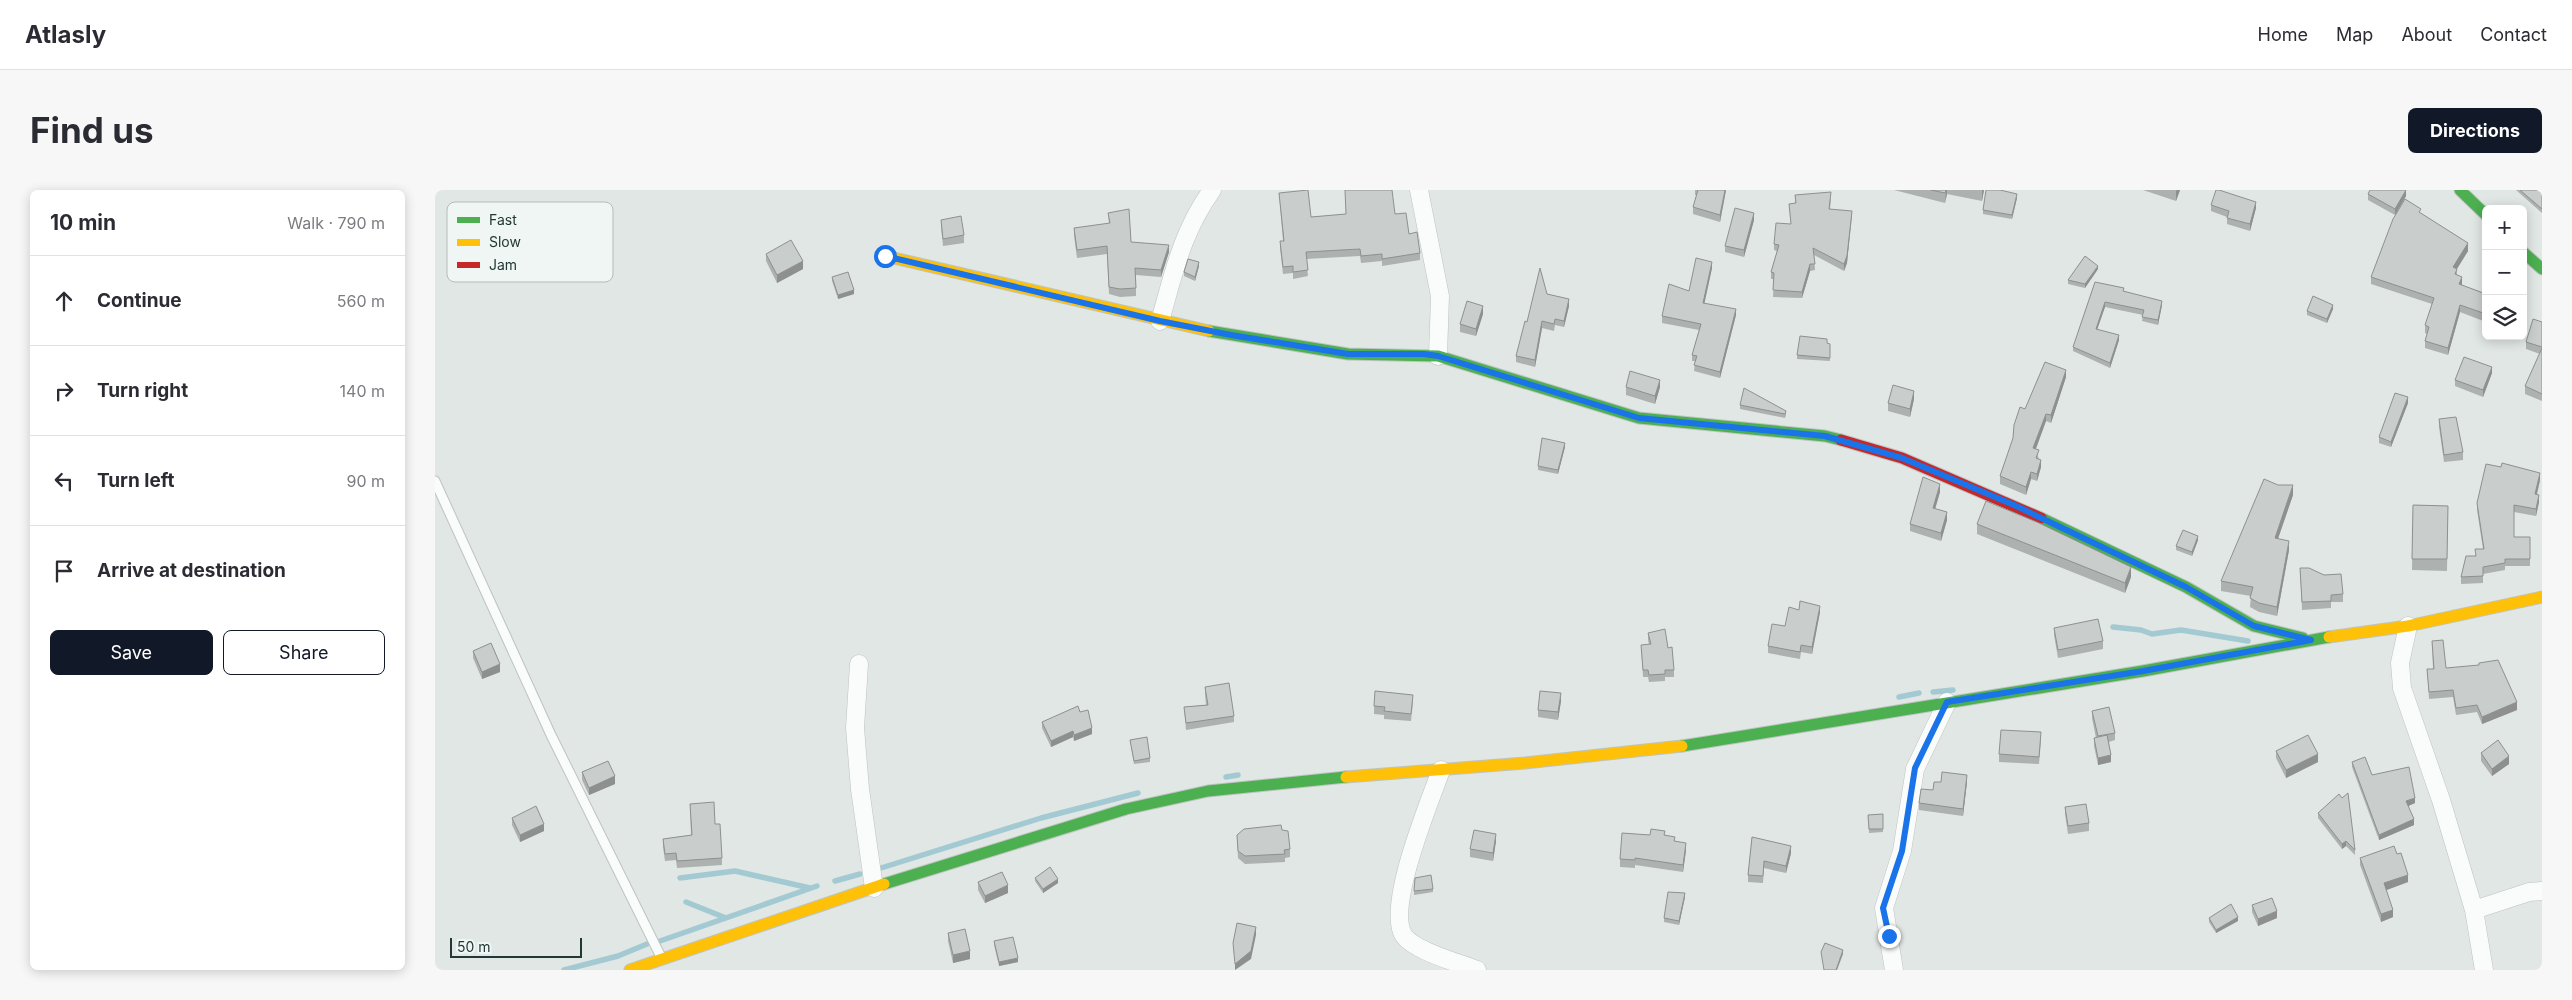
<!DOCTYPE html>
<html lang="en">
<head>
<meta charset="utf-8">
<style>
  :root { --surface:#fff; --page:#f7f7f7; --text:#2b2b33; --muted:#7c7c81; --line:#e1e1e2; --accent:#111827 }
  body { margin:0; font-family:Inter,sans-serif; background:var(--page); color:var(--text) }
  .controls { position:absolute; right:15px; top:15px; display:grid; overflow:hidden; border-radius:8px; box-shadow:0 2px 12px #0003 }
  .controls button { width:45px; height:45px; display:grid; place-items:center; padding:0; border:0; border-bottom:1px solid var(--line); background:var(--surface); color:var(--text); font:25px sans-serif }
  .scale { position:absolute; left:15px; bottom:12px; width:132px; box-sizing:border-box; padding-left:5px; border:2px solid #213834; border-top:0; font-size:14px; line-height:18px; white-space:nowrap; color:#213834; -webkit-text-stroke:4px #eff6f3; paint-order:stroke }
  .stop { position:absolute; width:15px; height:15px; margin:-11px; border:4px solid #1a73e8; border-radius:50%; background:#fff }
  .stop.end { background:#1a73e8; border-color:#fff; box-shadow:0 1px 5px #0008 }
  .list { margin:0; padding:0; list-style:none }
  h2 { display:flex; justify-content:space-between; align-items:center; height:65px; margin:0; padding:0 20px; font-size:21px }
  h2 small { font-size:16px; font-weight:400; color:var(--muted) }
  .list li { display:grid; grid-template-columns:32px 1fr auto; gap:15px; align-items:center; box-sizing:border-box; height:90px; padding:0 20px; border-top:1px solid var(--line) }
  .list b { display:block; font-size:19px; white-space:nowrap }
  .list em { font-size:16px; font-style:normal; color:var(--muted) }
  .actions { display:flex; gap:10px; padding:15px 20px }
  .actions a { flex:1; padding:11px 0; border:1px solid var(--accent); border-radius:8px; text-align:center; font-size:18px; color:var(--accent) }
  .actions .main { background:var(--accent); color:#fff }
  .icon { flex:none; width:28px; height:28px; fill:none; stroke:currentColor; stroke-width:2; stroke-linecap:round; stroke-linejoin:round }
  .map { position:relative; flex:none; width:2107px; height:780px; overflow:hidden; border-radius:8px }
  header { display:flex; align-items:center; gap:30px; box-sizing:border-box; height:70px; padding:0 25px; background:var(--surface); border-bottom:1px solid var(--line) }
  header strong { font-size:24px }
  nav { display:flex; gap:28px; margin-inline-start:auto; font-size:18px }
  .intro { display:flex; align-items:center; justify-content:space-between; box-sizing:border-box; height:120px; padding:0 30px }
  h1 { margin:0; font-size:35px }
  .button { padding:12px 22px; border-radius:8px; background:var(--accent); color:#fff; font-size:18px; font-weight:700 }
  main { display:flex; gap:30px; padding:0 30px }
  aside { flex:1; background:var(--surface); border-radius:8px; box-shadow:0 2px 12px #0003 }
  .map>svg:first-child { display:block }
</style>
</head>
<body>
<header>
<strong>Atlasly</strong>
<nav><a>Home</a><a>Map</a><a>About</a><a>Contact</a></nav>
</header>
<div class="intro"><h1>Find us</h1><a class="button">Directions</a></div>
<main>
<aside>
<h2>10 min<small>Walk · 790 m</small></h2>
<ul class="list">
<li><svg class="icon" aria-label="ahead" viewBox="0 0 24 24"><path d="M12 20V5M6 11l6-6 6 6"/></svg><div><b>Continue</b></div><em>560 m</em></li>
<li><svg class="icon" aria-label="right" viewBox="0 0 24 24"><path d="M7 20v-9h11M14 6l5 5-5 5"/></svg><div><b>Turn right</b></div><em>140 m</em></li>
<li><svg class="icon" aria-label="left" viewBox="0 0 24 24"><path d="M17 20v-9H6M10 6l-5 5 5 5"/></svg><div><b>Turn left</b></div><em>90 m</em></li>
<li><svg class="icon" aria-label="arrive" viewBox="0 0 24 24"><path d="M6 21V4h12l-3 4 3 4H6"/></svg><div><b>Arrive at destination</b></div></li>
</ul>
<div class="actions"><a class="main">Save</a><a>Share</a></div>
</aside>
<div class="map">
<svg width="2107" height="780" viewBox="0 0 2107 780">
  <rect width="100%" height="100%" fill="#e1e7e4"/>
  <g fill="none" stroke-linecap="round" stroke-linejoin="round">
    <path stroke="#a3cad3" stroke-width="5.5" d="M1678 437 1706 440 1717 444 1746 440 1813 451
      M1498 502 1518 500
      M1464 507 1484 503
      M791 587 803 585
      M446 678 606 628 703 603
      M245 688 300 681 375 698
      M400 691 425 684
      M251 712 291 728
      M225 751 382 696
      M129 780 183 766 212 754"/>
    <g stroke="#bec3c1" stroke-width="11">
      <path id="lane" d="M0 291 116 545 226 767"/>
    </g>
    <g stroke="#bec3c1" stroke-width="19">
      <path id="street" d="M984 0 1005 106 1003 166
        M725 131C739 82 747 42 777 0
        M1973 436 1965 473 1967 498 2006 610 2039 720 2049 780
        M424 474 420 538 425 599 439 698
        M1006 580C995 611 950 718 969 746 980 761 1024 773 1042 780
        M2039 720 2094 702 2107 701
        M1459 780 1449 718 1467 661 1480 579 1512 512"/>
    </g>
    <g stroke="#bec4c2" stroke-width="13">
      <path id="fast" d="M2025 0 2051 25
        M2088 62 2107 79
        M774 141 913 164 1003 166 1204 228 1390 246 1406 250
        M1606 328 1751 397 1819 436 1868 448
        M1247 556 1708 481 1894 447
        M449 694 691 619 773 601 911 587"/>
    </g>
    <g stroke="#bec4c2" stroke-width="13">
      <path id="slow" d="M450 66 774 141
        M1894 447 1973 436 2107 407
        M911 587 1090 573 1247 556
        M195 780 449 694"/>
    </g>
    <g stroke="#bec4c2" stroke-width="13">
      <path id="jam" d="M1406 250 1467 268 1606 328"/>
    </g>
    <use href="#lane" stroke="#fafbfb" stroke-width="9"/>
    <use href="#street" stroke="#fafbfb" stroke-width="18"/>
    <use href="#fast" stroke="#4caf50" stroke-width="11"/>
    <use href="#slow" stroke="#ffc107" stroke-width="11"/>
    <use href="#jam" stroke="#c62828" stroke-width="11"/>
  </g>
  <path fill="#adb1af" d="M1260 0H1291L1285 32 1258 24V17L1262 5H1260Z
    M1459 0H1549L1547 11 1512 4 1510 13Z
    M1708 0H1745L1741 11Z
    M2081 0H2107V23Z
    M844 3 876 27 960 24 974 44 985 63V70L947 76V71L926 73 925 66 871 69 873 86 858 89V83L848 84 845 58V51H848Z
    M1933 4 1971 6 1960 25 1933 10Z
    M1360 5 1396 9 1395 19 1417 27 1412 73 1409 81 1379 65 1380 80 1375 81 1367 108 1338 107 1339 89H1336V82L1342 61 1339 60V54L1356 34 1354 14 1360 13Z
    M1582 8 1577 29 1548 24V20Z
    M1776 15 1821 18 1815 41 1792 34V27L1776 21Z
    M673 23 696 52 734 62 726 87 701 85V106L685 107 674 104 672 64 642 68 639 46V38L674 34Z
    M1986 23 2033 61 2022 79V84L2027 95 2051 104V132L2025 122 2013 165 1990 158V151L1992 144 1990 143V135L1997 114 1936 94V87Z
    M506 30 529 45V53L508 56 506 37Z
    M1319 30 1309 67 1290 62V56Z
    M331 64 368 79 342 93 331 71Z
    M764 76 760 91 749 86V82Z
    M1277 78 1269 114 1301 125 1285 188 1259 181 1260 171H1257V165L1264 140 1227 133V126Z
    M1663 79 1650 98 1633 94V90Z
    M397 87 419 104 403 109 397 91Z
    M1660 92 1689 101 1727 115 1723 135 1707 131 1708 125 1670 117 1662 139 1684 150 1675 178 1638 161V157Z
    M1112 104 1134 116 1129 137 1120 135 1119 141 1107 138 1100 177 1081 172V166L1092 132Z
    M1898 119 1892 133 1872 125V121Z
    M1048 124 1041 146 1025 142V134Z
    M2107 132V211L2090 204V196L2105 164 2091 159V152Z
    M1392 153 1395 154V171L1362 169V165Z
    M2057 183 2048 207 2020 196V190Z
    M1631 187 1616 233 1611 231 1601 259 1606 277 1602 291 1596 289 1591 305 1565 294V286L1590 219Z
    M1191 197H1225L1220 214 1191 205Z
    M1479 209 1475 227 1453 221V213Z
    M1973 213 1956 257 1944 253V247Z
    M1305 215 1351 221V225L1350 228 1305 219Z
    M2004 229 2028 262V270L2009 272 2004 237Z
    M1130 257 1123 284 1103 280V276Z
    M2105 290 2102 305 2104 312 2101 326 2079 322V347H2095V376H2070V380L2048 384V393L2026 394V387L2040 366 2048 359 2042 320V313Z
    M1505 302 1500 319 1512 330 1506 351 1475 341V334Z
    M1858 305 1843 349 1854 360 1842 426 1824 422 1815 417 1816 406 1786 401V391Z
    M1978 315 2013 316 2012 381 1977 380Z
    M1542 334 1696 387 1690 403 1542 344Z
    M1763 350 1757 366 1741 360V356Z
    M1865 378 1889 385 1908 404V412H1896V418L1867 420Z
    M1364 420 1385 422 1377 464 1366 462 1365 469 1333 463V456Z
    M1619 438 1668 451V459L1623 468 1619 445Z
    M1213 443 1233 458 1239 480V487H1230V491L1214 492 1213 487H1208L1206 455H1214L1213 450Z
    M1997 451 2011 478 2082 520 2047 534 2042 522 2021 525 2018 507 1994 509 1992 479H1998Z
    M38 461 65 482 47 489 38 468Z
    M770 497 799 526V532L751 540 749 517 771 515 770 504Z
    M1126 511 1123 530 1103 527V520Z
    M978 512 976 531 949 529V525L939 524V516Z
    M1657 521 1680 543V550L1674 552 1676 572 1663 575 1659 556V548H1661L1657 528Z
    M607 532 657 544 639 551 638 547 616 557 607 538Z
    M695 550 715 568V572L699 574Z
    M1606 550 1604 574 1564 572V564Z
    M1841 561 1883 572 1851 588 1841 568Z
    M2046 563 2074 574 2057 586 2046 571Z
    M1917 572 1980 613 1973 616 1979 635 1944 650 1917 577Z
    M147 582 180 594 154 605 147 590Z
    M1532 592 1528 626 1484 620V613L1498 600Z
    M255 614 280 634 287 668V675L242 678 241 670 230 671 228 657V649L256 645Z
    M1630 617 1654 633V641L1633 644 1630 624Z
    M1883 623 1920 660V665L1911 656 1907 659 1883 628Z
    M1448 624V642L1434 643 1433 625Z
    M77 628 109 641 85 652 77 635Z
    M847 640 855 659V667L850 668V672L810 674 803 668 802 645Z
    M1230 645 1240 651 1251 660 1248 682 1200 675V678L1185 677V669Z
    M1317 647 1356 663 1351 683 1329 678 1328 693 1313 692V685Z
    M1061 651 1058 671 1035 667V659Z
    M1925 668 1973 692 1951 700 1958 727 1946 732 1925 675Z
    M600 688 623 693 608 703 600 691Z
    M543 692 573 703 550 713 543 700Z
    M998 699V702L979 705V701Z
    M1250 707 1244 735 1229 732V728Z
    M1817 715 1842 728 1823 736 1817 722Z
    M1774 728 1803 731 1781 743 1774 732Z
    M513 743 535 769 518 773 513 751Z
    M559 751 583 772 564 776 559 755Z"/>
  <path fill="#8d908f" d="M1290 0H1291L1285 32V25Z
    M1511 0H1512V4L1510 13Z
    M1547 0H1549L1547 11Z
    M1742 0H1745L1741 11V1Z
    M1971 0V6L1960 25V19Z
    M1582 4V8L1577 29V25Z
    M1821 12V18L1815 41V34Z
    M1417 21 1412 73 1409 81V74Z
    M1319 23V30L1309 67V60Z
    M2033 53V61L2018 85V77Z
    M734 55V62L726 87V80Z
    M368 71V79L342 93V85Z
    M764 72V76L760 91V87Z
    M1277 72V78L1268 120V113Z
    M1375 74V81L1367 108V102Z
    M1663 76V79L1650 98V94Z
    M2027 87V94L2024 101V94Z
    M419 100V104L403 109V105Z
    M1134 109V116L1129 137V131Z
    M1727 111V115L1723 135V130Z
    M1670 112V117L1661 143V139Z
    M1898 115V119L1892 133V129Z
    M2025 115V122L2013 165V158Z
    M1048 116V124L1041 146V139Z
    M1301 119V125L1285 188V182Z
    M1107 131V138L1100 177V170Z
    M1684 145V150L1675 178V173Z
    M2057 177V183L2048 207V200Z
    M1631 180V187L1616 233V225Z
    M1225 190V197L1220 214V206Z
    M1479 201V209L1475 227V219Z
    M1973 207V213L1956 257V252Z
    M1611 224V231L1598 266V258Z
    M1130 253V257L1123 284V280Z
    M1606 270V277L1602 291V284Z
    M1596 282V289L1591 305V297Z
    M2105 283V290L2100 311V304Z
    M1505 294V302L1498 326V318Z
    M1858 295V305L1840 357V348Z
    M2104 305V312L2101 326V319Z
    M1512 322V330L1506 351V343Z
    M1763 346V350L1757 366V362Z
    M1854 351V360L1842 426V417Z
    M1696 377V387L1690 403V393Z
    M1385 416V422L1377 464V457Z
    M65 474V482L47 489V482Z
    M1126 503V511L1123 530V522Z
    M2082 512V520L2047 534V527Z
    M657 538V544L639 551V545Z
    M638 541V547L616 557V551Z
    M1883 564V572L1851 588V580Z
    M1676 565V572L1663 575V568Z
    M2074 566V574L2057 586V579Z
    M1532 585V592L1528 626V619Z
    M180 586V594L154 605V598Z
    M1980 608V613L1971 617V611Z
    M1979 629V635L1944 650V645Z
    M109 634V641L85 652V645Z
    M1061 644V651L1058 671V663Z
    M1911 651V656L1907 659V654Z
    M1251 653V660L1248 682V675Z
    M1356 656V663L1351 683V676Z
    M1973 685V692L1949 701V693Z
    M623 689V693L608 703V699Z
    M573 695V703L550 713V706Z
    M1250 703V707L1244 735V731Z
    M1958 720V727L1946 732V724Z
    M1842 721V728L1823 736V729Z
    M1803 727V731L1781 743V740Z
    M821 737V745L816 769 800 780V774Z
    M1408 760V764L1402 780H1401Z
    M535 761V769L518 773V765Z
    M583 768V772L564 776V772Z"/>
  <path fill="#c9cecc" stroke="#8d908f" d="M873 0 876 27 911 24 910 0H957L960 24 971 23 974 44 982 42 985 63 947 69V64L926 66 925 59 871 62 873 80 858 82V76L848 77 845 51H849L844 3Z
    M1263 0H1290L1285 25 1258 17Z
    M1496 0H1511L1510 3Z
    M1551 0H1565L1582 4 1577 25 1548 20Z
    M1781 0H1784L1821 12 1815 34 1792 28 1794 21 1776 15Z
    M1935 0H1971L1960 19 1933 4Z
    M2085 0H2107V19Z
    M1396 2 1394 19 1417 21 1412 66 1409 74 1378 58 1380 74H1375L1367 102 1338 100 1339 83 1336 82 1344 55 1339 54 1341 33 1356 34 1354 14 1361 13 1360 5Z
    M1970 9 1986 19 1984 22 2033 53 2018 77 2022 79 2020 84 2027 87 2024 94 2051 104V124L2025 115 2013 158 1990 151 1994 137 1990 135 1999 108 1936 87 1958 29Z
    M1300 18 1319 23 1309 60 1290 56Z
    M694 19 696 52 734 55 726 80 700 78 701 98 685 99 674 97 672 56 642 60 639 38 675 33 673 23Z
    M526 26 529 45 508 49 506 30Z
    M356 50 368 71 342 85 331 64Z
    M1650 66 1663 76 1650 94 1633 90Z
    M1261 68 1277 72 1268 113 1301 119 1285 182 1259 175 1262 166 1257 165 1266 134 1227 126 1234 94 1254 101Z
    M753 69 764 72 760 87 749 82Z
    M1105 78 1112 104 1134 109 1129 131 1120 129 1119 134 1107 131 1100 170 1081 166 1090 131 1092 132Z
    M413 82 419 100 403 105 397 87Z
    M1660 92 1689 98 1688 101 1727 111 1723 130 1707 127 1709 120 1670 112 1661 139 1684 145 1675 173 1638 157Z
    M1878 106 1898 115 1892 129 1872 121Z
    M1032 111 1048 116 1041 139 1025 134Z
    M2098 129 2107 132V157L2091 152Z
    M1365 146 1392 149V153L1395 154V168L1362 165Z
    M2107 158V204L2090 196Z
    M2029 167 2057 177 2048 200 2020 190Z
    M1610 172 1631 180 1616 225 1611 224 1598 258 1604 260 1601 268 1606 270 1602 284 1596 282 1591 297 1565 286 1578 248 1579 235 1585 217 1590 219Z
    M1195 181 1225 190 1220 206 1191 197Z
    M1458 195 1479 201 1475 219 1453 213Z
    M1309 198 1351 221 1350 224 1305 215Z
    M1960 203 1973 207 1956 252 1944 247Z
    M2021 227 2028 262 2009 265 2004 229Z
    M1107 248 1130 253 1123 280 1103 276Z
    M2067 273 2105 283 2100 304 2104 305 2101 319 2079 315V347H2095V369H2070V373L2048 377V386L2026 387 2031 366H2041L2040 359H2049L2042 313 2051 274 2066 277Z
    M1488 287 1505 294 1498 318 1512 322 1506 343 1475 334Z
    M1829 289 1843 295H1858L1840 348 1854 351 1842 417 1824 413 1815 408 1818 397 1786 391Z
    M1551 311 1604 333 1696 377 1690 393 1542 334Z
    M1978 315 2013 316 2012 369H1977Z
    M1748 340 1763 346 1757 362 1741 356Z
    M1865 378H1874L1889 385 1906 384 1908 404 1896 405V411L1867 412Z
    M1365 411 1385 416 1377 457 1366 455 1365 462 1333 456 1337 434 1350 436 1354 417 1364 420Z
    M1663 429 1668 451 1623 460 1619 438Z
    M1230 439 1233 458 1237 457 1239 480H1230V484L1214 485 1213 480H1208L1206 455 1216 454 1213 443Z
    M2008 450 2011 478 2044 475V473L2063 470 2082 512 2047 527 2042 515 2021 518 2018 500 1994 502 1992 479H1999L1997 451Z
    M56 453 65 474 47 482 38 461Z
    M794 493 799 526 751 533 749 517 773 515 770 497Z
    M940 501 978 505 976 524 949 521 950 517 939 516Z
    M1105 501 1126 503 1123 522 1103 520Z
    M643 516 645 522 653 520 657 538 639 545 638 541 616 551 607 532Z
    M1674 517 1680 543 1663 546 1657 521Z
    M1566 540 1606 542 1604 567 1564 564Z
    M1672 545 1676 565 1663 568 1659 548Z
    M1873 545 1883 564 1851 580 1841 561Z
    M712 547 715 568 699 571 695 550Z
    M2063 550 2074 566 2057 579 2046 563Z
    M1930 567 1937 585 1974 577 1980 608 1971 611 1979 629 1944 645 1917 572Z
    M173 571 180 586 154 598 147 582Z
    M1507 582 1532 585 1528 619 1484 613 1486 599 1498 600 1499 592H1506Z
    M1913 603 1920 660 1911 651 1907 654 1883 623 1904 604 1907 608Z
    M279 612 280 634H285L287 668 242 671 241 663 230 664 228 649 257 645 255 614Z
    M1651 614 1654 633 1633 636 1630 617Z
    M101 616 109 634 85 645 77 628Z
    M1448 624V639H1434L1433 625Z
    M846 635 847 640 853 641 855 659 849 660 850 664 810 666 803 661 802 645 809 639Z
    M1216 639 1230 641 1229 645 1240 647 1239 651 1251 653 1248 675 1200 668V670L1185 669 1187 643 1215 645Z
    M1039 640 1061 644 1058 663 1035 659Z
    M1317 647 1356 656 1351 676 1329 671 1328 686 1313 685Z
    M1959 656 1962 664 1966 663 1973 685 1949 693 1958 720 1946 724 1925 668Z
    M615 677 623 689 608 699 600 688Z
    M567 682 573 695 550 706 543 692Z
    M996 685 998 699 979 701 980 688Z
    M1233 702 1250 703 1244 731 1229 728Z
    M1837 708 1842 721 1823 729 1817 715Z
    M1796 714 1803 727 1781 740 1774 728Z
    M802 733 821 737 816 761 800 774 798 753Z
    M530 739 535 761 518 765 513 743Z
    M578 747 583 768 564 772 559 751Z
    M1390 753 1408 760 1401 780H1389L1386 762Z"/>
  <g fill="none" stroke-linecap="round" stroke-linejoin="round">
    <path stroke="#1a73e8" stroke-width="6" d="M450 66 725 131 796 145 913 164H989L1003 166 1204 228 1390 246 1467 268 1579 315 1751 397 1819 436 1876 450 1708 481 1512 512 1480 578 1467 661 1448 718 1454 746"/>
  </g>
  <rect x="12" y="12" width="166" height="80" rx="8" fill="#eff6f3" stroke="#b1bdba" stroke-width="1"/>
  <rect x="22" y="27" width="23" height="6" fill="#4caf50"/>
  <rect x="22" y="49" width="23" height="7" fill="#ffc107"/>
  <rect x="22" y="72" width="23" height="6" fill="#c62828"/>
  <g font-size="14" fill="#213834">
    <text x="54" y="35">Fast</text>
    <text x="54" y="57">Slow</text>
    <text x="54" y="80">Jam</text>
  </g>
</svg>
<div class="controls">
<button>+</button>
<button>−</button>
<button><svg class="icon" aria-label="layers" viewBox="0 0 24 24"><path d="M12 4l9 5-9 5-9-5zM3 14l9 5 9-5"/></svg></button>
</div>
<div class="scale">50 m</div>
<div class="stop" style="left:450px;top:66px"></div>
<div class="stop end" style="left:1454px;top:746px"></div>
</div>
</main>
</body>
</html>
